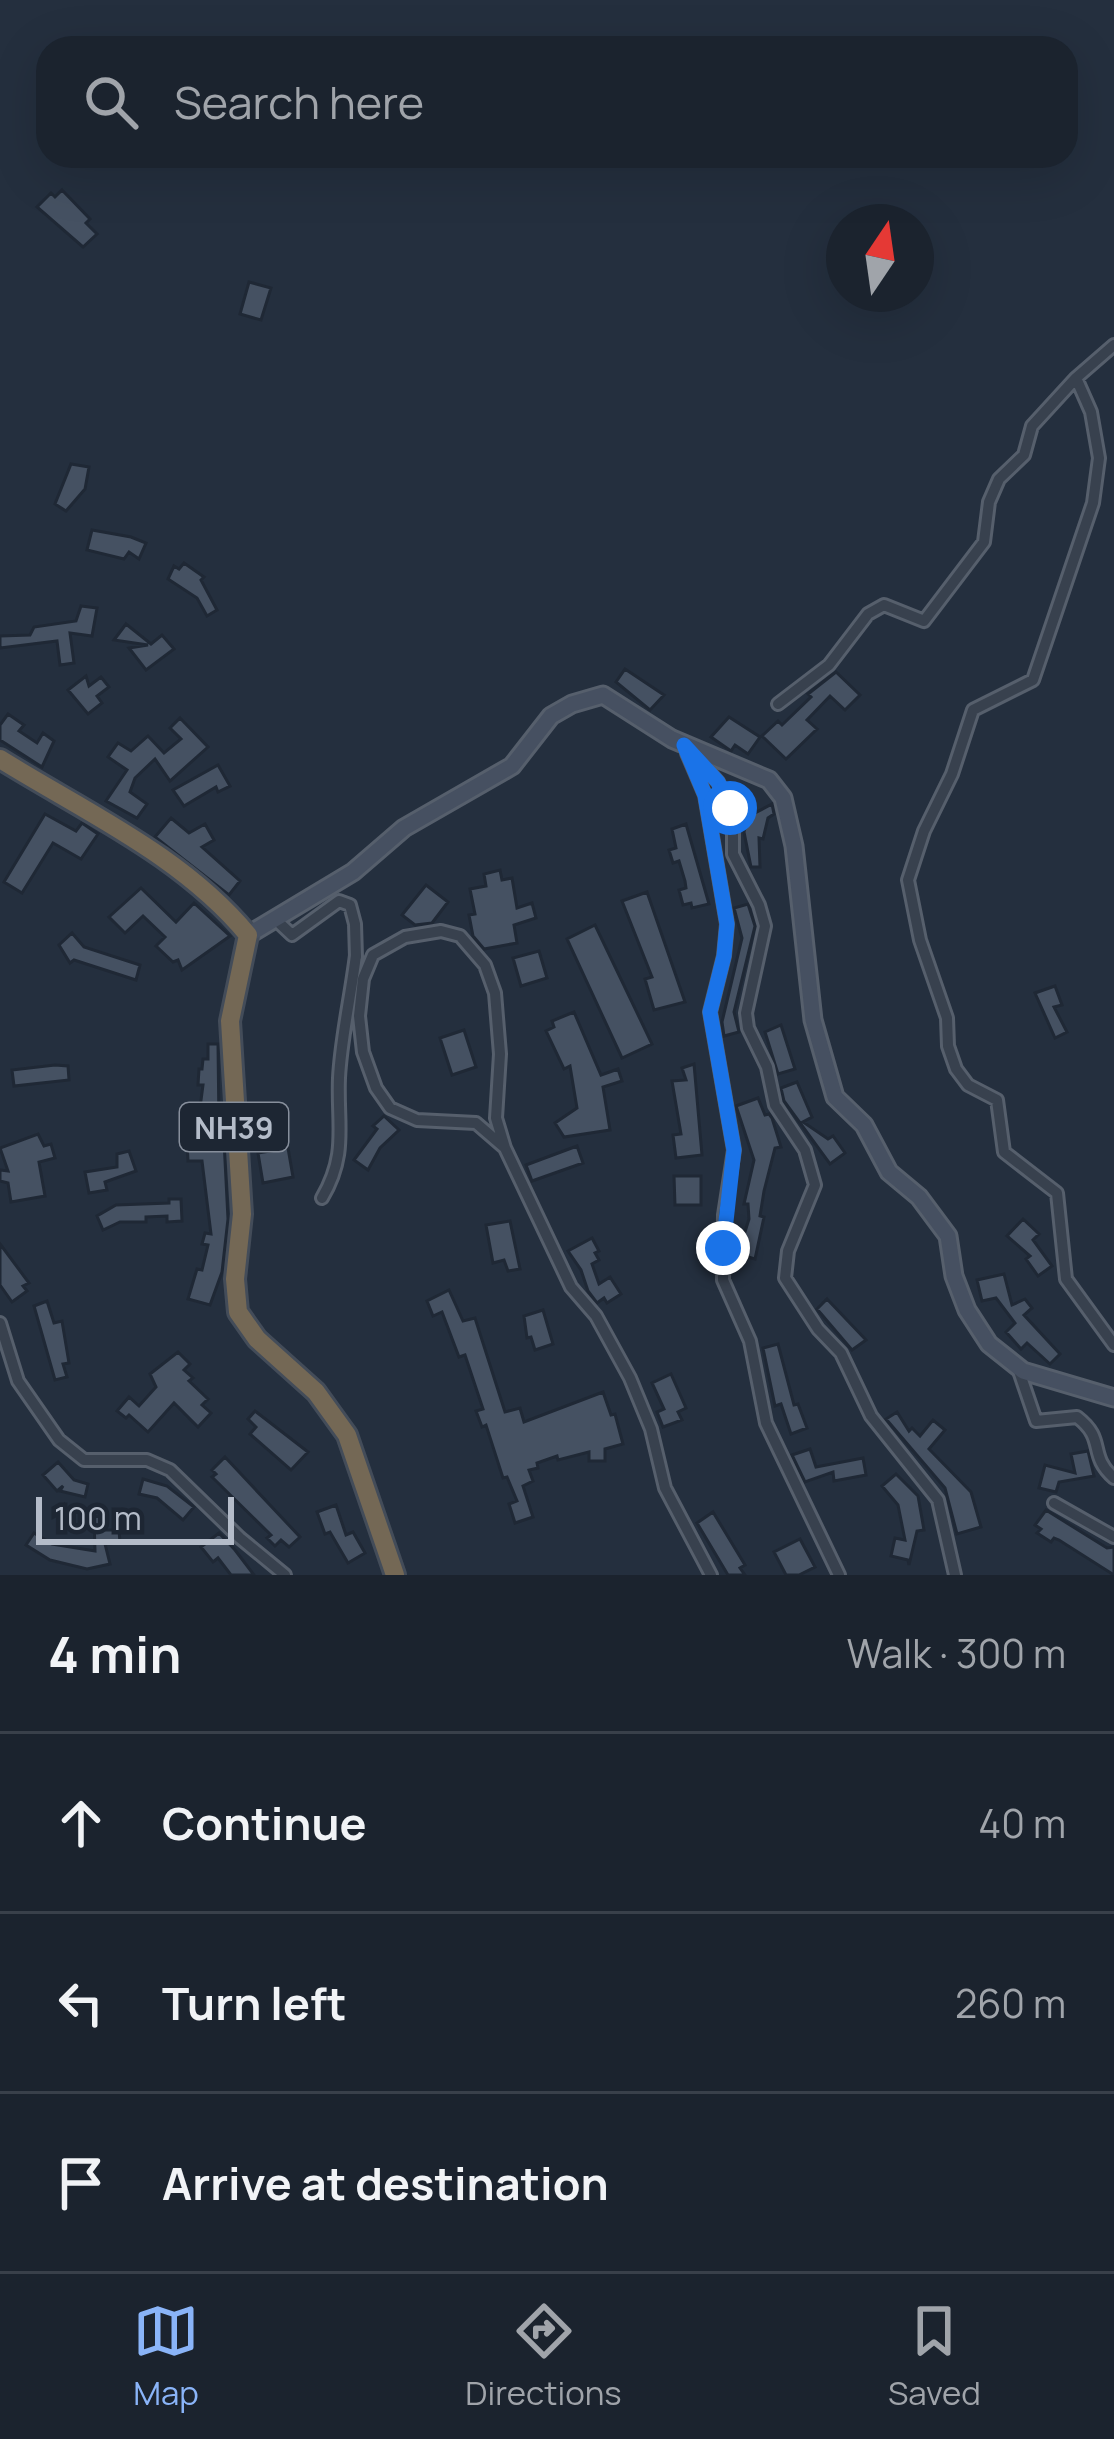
<!DOCTYPE html>
<html lang="en">
<head>
<meta charset="utf-8">
<style>
  :root { --surface:#1b232e; --page:#242b36; --text:#f1f3f6; --muted:#a0a4aa; --line:#39404a; --accent:#8ab4f8 }
  body { margin:0; font-family:Manrope,sans-serif; background:var(--page); color:var(--text) }
  .compass { position:absolute; left:826px; top:204px; width:108px; height:108px; border-radius:50%; background:var(--surface); box-shadow:0 12px 48px #0002; rotate:13deg }
  .scale { position:absolute; left:36px; bottom:30px; width:198px; box-sizing:border-box; padding-left:12px; border:6px solid #b4bcc9; border-top:0; font-size:33px; line-height:42px; white-space:nowrap; color:#b4bcc9; -webkit-text-stroke:9px #1d2633; paint-order:stroke }
  .stop { position:absolute; width:36px; height:36px; margin:-27px; border:9px solid #1a73e8; border-radius:50%; background:#fff }
  .stop.end { background:#1a73e8; border-color:#fff; box-shadow:0 3px 12px #0008 }
  .list { margin:0; padding:0; list-style:none }
  h2 { display:flex; justify-content:space-between; align-items:center; height:156px; margin:0; padding:0 48px; font-size:51px }
  h2 small { font-size:39px; font-weight:400; color:var(--muted) }
  .list li { display:grid; grid-template-columns:78px 1fr auto; gap:36px; align-items:center; box-sizing:border-box; height:180px; padding:0 48px; border-top:3px solid var(--line) }
  .list b { display:block; font-size:45px; white-space:nowrap }
  .list em { font-size:39px; font-style:normal; color:var(--muted) }
  .icon { flex:none; width:66px; height:66px; fill:none; stroke:currentColor; stroke-width:2; stroke-linecap:round; stroke-linejoin:round }
  .map { position:relative; flex:none; width:1114px; height:1575px; overflow:hidden }
  .search { position:absolute; background:var(--surface); box-shadow:0 12px 48px #0002; left:36px; right:36px; top:36px; height:132px; display:flex; align-items:center; gap:30px; box-sizing:border-box; padding:0 42px; border-radius:36px; color:var(--muted); font-size:45px }
  .sheet { height:696px; background:var(--surface) }
  nav { display:flex; justify-content:space-around; align-items:center; box-sizing:border-box; height:168px; border-top:3px solid var(--line); background:var(--surface); font-size:33px; color:var(--muted) }
  nav a { display:grid; justify-items:center; gap:6px }
  nav .on { color:var(--accent) }
  .map>svg:first-child { display:block }
</style>
</head>
<body>
<div class="map">
<svg width="1114" height="1575" viewBox="0 0 1114 1575">
  <rect width="100%" height="100%" fill="#242f3e"/>
  <path fill="#455162" stroke="#1f2835" stroke-width="3" d="M62 190 90 219 86 223 97 234 83 247 37 207 51 193 55 197Z
    M249 282 271 288 261 320 240 314Z
    M71 464 89 467 85 489 66 511 55 504Z
    M92 530 131 537 146 543 139 559 129 552 124 559 87 550Z
    M184 563 204 577 201 580 217 610 207 616 197 598 168 579 174 566 179 569Z
    M81 606 97 608 92 636 70 633 74 663 60 665 57 641 0 648V636L30 635 34 627 76 621Z
    M126 624 151 644 162 635 174 649 146 670 129 648 148 645 114 640Z
    M625 669 664 695 650 710 616 682Z
    M836 672 860 695 845 710 830 696 807 720 817 729 786 759 762 736 778 721 782 725 811 697 808 694Z
    M86 676 89 686 101 677 109 687 97 696 102 703 88 714 68 690Z
    M8 714 24 725 19 731 37 743 43 733 54 741 42 767 0 740V725Z
    M729 717 760 737 748 754 735 745 731 751 711 737Z
    M180 718 208 747 170 781 155 759 135 778 130 792 147 804 137 818 106 801 127 770 108 757 118 743 131 751 148 736 164 753 181 739 170 728Z
    M218 765 230 786 218 792 216 787 184 806 173 790Z
    M772 804 774 814 768 818 763 839 759 838 760 867H751L744 832 749 812 755 813Z
    M45 814 76 831 82 823 98 834 81 859 53 843 22 893 4 882Z
    M171 818 189 833 205 824 214 840 202 847 240 881 229 895 155 837Z
    M686 824 709 904 692 908 691 903 683 905 679 890 686 888 685 881 679 861 673 863 669 850 676 848 672 829Z
    M500 870 502 880 512 878 517 908 532 903 536 918 514 925 517 943 484 949 473 936 469 915 475 914 470 889 486 886 484 874Z
    M426 885 448 902 432 923 415 925 402 915Z
    M141 888 176 922 194 903 230 936 182 970 178 960 173 962 156 946 165 937 143 916 125 933 109 917Z
    M647 892 685 1002 654 1010 645 979 652 977 622 901Z
    M748 904 755 926 734 1012 739 1032 724 1036 722 1022 742 938 734 908Z
    M595 925 652 1044 622 1058 567 939Z
    M72 933 84 947 140 965 136 980 74 960 70 963 59 945Z
    M539 951 547 978 521 986 513 958Z
    M1055 986 1062 1005 1054 1007 1067 1032 1055 1038 1035 993Z
    M574 1012 601 1075 618 1069 622 1081 603 1087 610 1130 564 1137 555 1123 577 1108 570 1066 564 1069 546 1031 554 1027 552 1021Z
    M781 1025 795 1069 778 1074 765 1032Z
    M464 1030 476 1067 452 1075 440 1038Z
    M208 1044H218L219 1125 198 1123 203 1085H198L199 1069H202L203 1059H208Z
    M694 1064 702 1155 676 1158 673 1135 681 1134 672 1081 686 1080 682 1068Z
    M55 1065 68 1066 69 1080 14 1086 12 1070Z
    M797 1082 812 1117 803 1122 828 1139 833 1136 845 1153 830 1164 784 1101 781 1088Z
    M758 1098 765 1115 769 1114 772 1118 781 1147 775 1148 764 1191 760 1216 764 1217 755 1259 738 1254 749 1219 748 1204H744L754 1160 736 1106Z
    M384 1116 399 1130 380 1148 368 1170 354 1160 377 1129 373 1126Z
    M38 1134 44 1146 51 1144 55 1158 39 1162 45 1196 11 1202 8 1183 0 1181V1170L8 1171 0 1148Z
    M224 1141 228 1219 222 1272 210 1305 188 1299 197 1269 202 1270 208 1245 202 1244 205 1233 211 1234 202 1161H188L187 1142Z
    M577 1146 583 1163 532 1181 526 1165Z
    M288 1148 293 1177 263 1183 258 1153Z
    M129 1151 136 1171 105 1182 107 1190 89 1193 85 1172 117 1167V1154Z
    M674 1176H701V1205H675Z
    M169 1199H181L182 1221 167 1222V1216L146 1217V1222H120L103 1230 97 1216 116 1205 169 1203Z
    M1023 1219 1039 1234 1033 1240 1052 1266 1038 1276 1026 1259 1030 1256 1007 1236Z
    M510 1221 520 1269 508 1271 504 1260 493 1263 486 1225Z
    M592 1238 599 1251 595 1253 599 1260 592 1264 599 1284 610 1277 621 1294 607 1303 604 1298 597 1303 588 1291 581 1270 568 1251Z
    M0 1244 29 1283 23 1286 27 1291 12 1302 0 1285Z
    M1004 1274 1012 1305 1025 1299 1032 1308 1024 1315 1060 1354 1050 1364 1027 1343 1021 1349 1006 1332 1015 1323 996 1298 982 1301 977 1280Z
    M449 1290 463 1321 475 1318 505 1412 520 1408 524 1422 603 1392 611 1415 615 1414 623 1444 605 1449V1461H589V1452L558 1460 557 1456 537 1463 538 1468 529 1470 533 1481 523 1486 533 1517 515 1523 509 1504 517 1501 507 1477 503 1478 486 1425 482 1427 476 1411 483 1409 465 1355 459 1357 442 1312 433 1316 427 1301Z
    M827 1299 866 1340 852 1350 817 1309Z
    M47 1301 54 1323 62 1321 69 1363 63 1364 67 1377 55 1380 34 1306Z
    M543 1310 553 1344 535 1350 531 1337 527 1338 524 1316Z
    M778 1344 794 1405 798 1404 807 1428 791 1434 781 1404 775 1406 763 1348Z
    M178 1352 190 1364 184 1370 193 1378 189 1381 208 1399 202 1405 211 1413 198 1427 174 1403 148 1432 129 1415 126 1418 117 1411 129 1397 139 1406 156 1387 150 1374Z
    M671 1374 686 1408 678 1412 682 1420 663 1427 657 1412 664 1409 652 1383Z
    M255 1411 308 1452 291 1470 250 1434 256 1427 248 1419Z
    M897 1412 909 1431 912 1428 920 1436 933 1420 945 1430 929 1449 971 1492 981 1527 957 1534 945 1488 886 1419Z
    M810 1449 816 1467 863 1458 866 1475 834 1481 833 1472 805 1482 792 1455Z
    M1088 1451 1094 1476 1059 1482 1056 1492 1039 1488 1045 1465 1075 1473 1071 1454Z
    M225 1457 300 1537 289 1547 281 1540 275 1546 267 1538 271 1535 212 1477 216 1474 212 1470Z
    M58 1462 74 1480 88 1484 85 1497 60 1491 63 1486 57 1491 43 1475Z
    M896 1474 918 1496 924 1530 917 1531 909 1565 908 1560 891 1556 895 1538 905 1540 898 1505 882 1486Z
    M143 1479 167 1486 194 1507 183 1520 157 1498 139 1494Z
    M336 1505 346 1535 353 1532 365 1553 348 1563 330 1532 325 1534 317 1512Z
    M1046 1510 1107 1548 1114 1547V1575L1059 1540 1054 1538 1051 1542 1037 1533 1041 1529 1035 1525Z
    M713 1512 745 1565 740 1568 745 1575H728L697 1523Z
    M99 1516 102 1530H119L120 1543 105 1544 110 1564 87 1569 50 1560 26 1545 34 1533 52 1544 95 1551 94 1517Z
    M219 1533 235 1550 254 1575H231L218 1558 213 1562 201 1547Z
    M800 1539 815 1567 799 1575H786L774 1552Z"/>
  <g fill="none" stroke-linecap="round" stroke-linejoin="round">
    <g stroke="#565f6c" stroke-width="16">
      <path id="street" d="M1114 345 1076 378 1091 412 1099 458 1093 503 1033 680 973 710 952 774 924 831 908 880 920 940 947 1018 948 1046 956 1069 968 1085 997 1100 1004 1152 1057 1193 1066 1279 1114 1345
        M778 704 829 665 868 614 884 605 924 621 984 542 989 502 999 479 1024 455 1032 426 1076 378
        M686 746 718 782 726 798 733 824V854L759 905 765 926 746 1013 748 1028 767 1067 775 1105 805 1150 815 1185 788 1251 785 1278 818 1329 841 1353 871 1416 938 1500 955 1575
        M687 753 705 795 727 924 724 956 710 1012 734 1150 724 1215 723 1280 750 1341 766 1423 839 1575
        M274 918 292 935 339 901 350 905 355 924 356 957
        M505 1148 476 1123 417 1120 390 1108 376 1088 363 1052 359 1016 363 979 373 955 405 937 441 931 460 936 485 965 495 993 500 1054 496 1118 505 1148 571 1287 596 1316 630 1378 651 1429 665 1488 711 1575
        M322 1198C348 1154 337 1125 339 1078 341 1038 351 996 356 955
        M0 1323 18 1381 59 1440 84 1460H147L170 1470 240 1538 285 1575
        M1018 1368 1036 1421 1077 1417C1107 1440 1087 1454 1114 1478
        M1054 1503 1114 1537"/>
    </g>
    <g stroke="#565f6c" stroke-width="21">
      <path id="secondary" d="M248 935 353 872 404 828 512 766 551 716 572 704 603 695 672 739 769 780 783 798 794 846 813 1020 835 1097 864 1125 889 1172 919 1197 948 1236 954 1276 967 1310 989 1344 1023 1371 1114 1398"/>
    </g>
    <g stroke="#434c59" stroke-width="24">
      <path id="highway" d="M0 759C85 812 183 856 248 935L230 1021 242 1214 235 1279 238 1312 257 1339 316 1392 347 1435 395 1575"/>
    </g>
    <use href="#street" stroke="#38414e" stroke-width="10"/>
    <use href="#secondary" stroke="#465061" stroke-width="15"/>
    <use href="#highway" stroke="#746855" stroke-width="18"/>
  </g>
  <g fill="none" stroke-linecap="round" stroke-linejoin="round">
    <path stroke="#1a73e8" stroke-width="15" d="M723 1248 734 1150 710 1012 724 956 727 924 705 795 684 745 718 782 730 808"/>
  </g>
  <g text-anchor="middle" dominant-baseline="central" stroke-width="9" stroke-linejoin="round" paint-order="stroke">
    <rect fill="#1d2633" stroke="#878f9c" stroke-width="3" x="180" y="1103" width="108" height="48" rx="9"/>
    <g font-size="30" font-weight="bold" fill="#b4bcc9">
      <text x="234" y="1127">NH39</text>
    </g>
  </g>
</svg>
<svg class="compass" viewBox="-18 -18 36 36"><path d="M0-13l5 13h-10z" fill="#e53935"/><path d="M0 13l5-13h-10z" fill="#a0a4aa"/></svg>
<div class="scale">100 m</div>
<div class="stop" style="left:730px;top:808px"></div>
<div class="stop end" style="left:723px;top:1248px"></div>
<div class="search"><svg class="icon" aria-label="search" viewBox="0 0 24 24"><circle cx="10" cy="10" r="6"/><path d="M15 15l6 6"/></svg>Search here</div>
</div>
<section class="sheet">
<h2>4 min<small>Walk · 300 m</small></h2>
<ul class="list">
<li><svg class="icon" aria-label="ahead" viewBox="0 0 24 24"><path d="M12 20V5M6 11l6-6 6 6"/></svg><div><b>Continue</b></div><em>40 m</em></li>
<li><svg class="icon" aria-label="left" viewBox="0 0 24 24"><path d="M17 20v-9H6M10 6l-5 5 5 5"/></svg><div><b>Turn left</b></div><em>260 m</em></li>
<li><svg class="icon" aria-label="arrive" viewBox="0 0 24 24"><path d="M6 21V4h12l-3 4 3 4H6"/></svg><div><b>Arrive at destination</b></div></li>
</ul>
</section>
<nav>
<a class="on"><svg class="icon" aria-label="map" viewBox="0 0 24 24"><path d="M3 6l6-2 6 2 6-2v14l-6 2-6-2-6 2zM9 4v14M15 6v14"/></svg>Map</a>
<a><svg class="icon" aria-label="directions" viewBox="0 0 24 24"><path d="M12 3l9 9-9 9-9-9zM9 14v-3h6M13 9l2 2-2 2"/></svg>Directions</a>
<a><svg class="icon" aria-label="saved" viewBox="0 0 24 24"><path d="M7 4h10v16l-5-4-5 4z"/></svg>Saved</a>
</nav>
</body>
</html>
